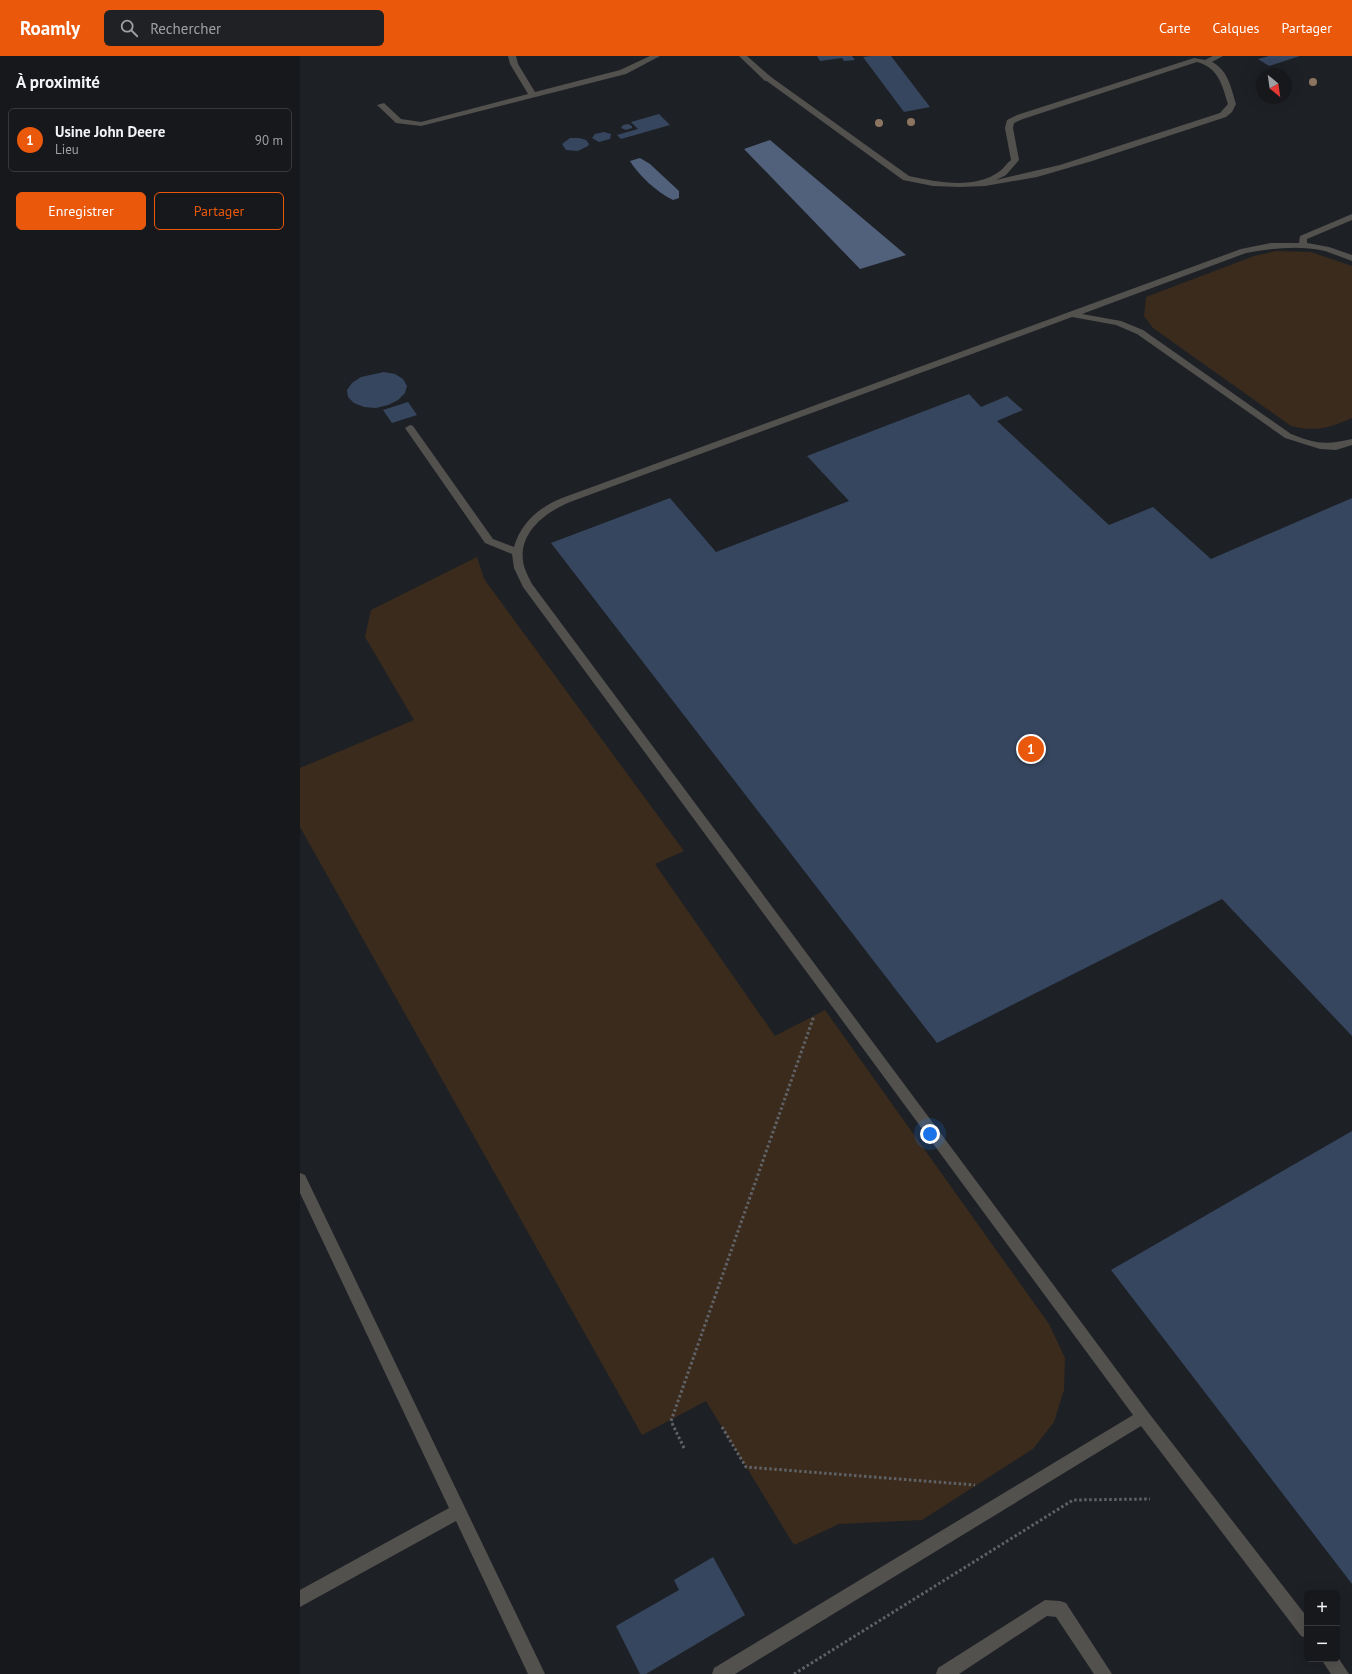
<!DOCTYPE html>
<html lang="fr">
<head>
<meta charset="utf-8">
<style>
  :root { --surface:#16181c; --page:#1f2125; --text:#f1f3f6; --muted:#9ea0a3; --line:#35373b; --accent:#ea580c }
  body { margin:0; font-family:"PT Sans",sans-serif; background:var(--page); color:var(--text) }
  .controls { position:absolute; right:12px; bottom:12px; display:grid; overflow:hidden; border-radius:6px; box-shadow:0 4px 16px #0002 }
  .controls button { width:36px; height:36px; display:grid; place-items:center; padding:0; border:0; border-bottom:1px solid var(--line); background:var(--surface); color:var(--text); font:20px sans-serif }
  .compass { position:absolute; left:956px; top:12px; width:36px; height:36px; border-radius:50%; background:var(--surface); box-shadow:0 4px 16px #0002; rotate:151deg }
  .you { position:absolute; left:630px; top:1078px; width:14px; height:14px; margin:-10px; border:3px solid #fff; border-radius:50%; background:#1a73e8; box-shadow:0 0 0 6px #1a73e833 }
  .badge { display:grid; place-items:center; width:26px; height:26px; border-radius:50%; background:var(--accent); color:#fff; font-size:13px; font-weight:700 }
  .pin { position:absolute; translate:-50% -50%; border:2px solid #fff; box-shadow:0 1px 4px #0006 }
  .list { margin:0; padding:0; list-style:none }
  h2 { display:flex; justify-content:space-between; align-items:center; height:52px; margin:0; padding:0 16px; font-size:17px }
  h2 small { font-size:13px; font-weight:400; color:var(--muted) }
  .list li { display:grid; grid-template-columns:26px 1fr auto; gap:12px; align-items:center; box-sizing:border-box; height:64px; margin:0 8px 8px; padding:0 8px; border:1px solid var(--line); border-radius:6px }
  .list b { display:block; font-size:15px; white-space:nowrap }
  .list p { margin:0; font-size:13px; white-space:nowrap; color:var(--muted) }
  .list em { font-size:13px; font-style:normal; color:var(--muted) }
  .actions { display:flex; gap:8px; padding:12px 16px }
  .actions a { flex:1; padding:9px 0; border:1px solid var(--accent); border-radius:6px; text-align:center; font-size:14px; color:var(--accent) }
  .actions .main { background:var(--accent); color:#fff }
  .icon { flex:none; width:22px; height:22px; fill:none; stroke:currentColor; stroke-width:2; stroke-linecap:round; stroke-linejoin:round }
  .map { position:relative; flex:none; width:1052px; height:1618px; overflow:hidden }
  header { display:flex; align-items:center; gap:24px; box-sizing:border-box; height:56px; padding:0 20px; background:var(--accent); color:#fff }
  header strong { font-size:19px }
  nav { display:flex; gap:22px; margin-inline-start:auto; font-size:14px }
  .search { width:280px; height:36px; background:var(--page); display:flex; align-items:center; gap:10px; box-sizing:border-box; padding:0 14px; border-radius:6px; color:var(--muted); font-size:15px }
  main { display:flex }
  aside { flex:1; background:var(--surface) }
  .map>svg:first-child { display:block }
</style>
</head>
<body>
<header>
<strong>Roamly</strong>
<div class="search"><svg class="icon" aria-label="search" viewBox="0 0 24 24"><circle cx="10" cy="10" r="6"/><path d="M15 15l6 6"/></svg>Rechercher</div>
<nav><a>Carte</a><a>Calques</a><a>Partager</a></nav>
</header>
<main>
<aside>
<h2>À proximité<small></small></h2>
<ul class="list">
<li><span class="badge">1</span><div><b>Usine John Deere</b><p>Lieu</p></div><em>90 m</em></li>
</ul>
<div class="actions"><a class="main">Enregistrer</a><a>Partager</a></div>
</aside>
<div class="map">
<svg width="1052" height="1618" viewBox="0 0 1052 1618">
  <rect width="100%" height="100%" fill="#1d2025"/>
  <path fill="#3b2b1c" d="M976 195 1011 196 1052 210V362C1028 372 1018 376 991 370L853 272 844 260 846 241 954 200Z
    M177 501 184 523 384 795 355 808 475 980 525 954 749 1268 765 1302 764 1334 754 1366 733 1393 622 1464 539 1468 494 1489 406 1345 342 1379 0 771V712L114 664 65 581 71 554Z"/>
  <path fill="#52617b" d="M470 84 606 199 560 213 444 93Z
    M340 102 350 108 379 135V142L373 144C357 136 339 120 330 105Z"/>
  <path fill="#37465f" d="M517 0H552L555 4 544 5 542 2 520 5Z
    M571 0H591L630 51 604 56 563 1Z
    M969 0H1000L969 10 958 3Z
    M359 58 370 69 321 83 317 79 338 73 331 66Z
    M328 68 332 70V72L326 74 321 72 323 69Z
    M304 76 311 78 310 83 299 86 292 82 295 78Z
    M270 82H279L286 84 289 88 288 90 278 95 266 94 262 88Z
    M84 316 95 318 103 323 107 330 105 337 98 344 88 349 76 352 64 351 54 347 48 341 47 334 52 327 61 321Z
    M669 338 681 351 707 340 723 354 697 365 809 469 853 451 911 503 1052 442V980L922 843 637 987 251 487 370 442 416 496 549 445 507 400Z
    M108 346 117 359 92 367 83 354Z
    M1052 1075V1528L811 1214Z
    M413 1501 445 1559 346 1618H340L316 1570 379 1534 374 1524Z"/>
  <g fill="none" stroke-linecap="round" stroke-linejoin="round">
    <path stroke="#5f6266" stroke-width="3" stroke-dasharray="2.5 2.5" stroke-linecap="butt" d="M422 1371 446 1411 675 1429
      M384 1392 371 1365 514 960
      M494 1618 773 1444 850 1443"/>
    <path fill="#53514e" fill-rule="evenodd" d="M208 0H216L218 8 235 36 320 14 350 0H360L326 18 121 70 96 67 77 49 84 47 101 63 121 66 228 38 210 8Z
      M913 0H923L912 6C928 14 931 32 936 48L932 56 926 61 792 105 737 121 685 130 659 131 633 130 603 124 464 23 471 21 609 120C637 126 675 134 700 115 704 112 707 107 711 104L705 72 707 64 717 59 894 2 905 4ZM897 6C919 12 922 29 928 48L920 57 760 109 696 124 706 119 719 104 713 72 714 67 723 63Z
      M1052 158V164L1007 183V187L1029 191 1052 199V205C1043 202 1034 198 1025 195 999 189 972 192 946 197L782 258 821 265 843 274 991 378C1015 388 1027 389 1052 383V389L1036 394 1020 393 985 382 837 278 816 269 772 261 270 446C246 456 219 476 223 505 224 513 228 520 232 528L848 1356 1007 1561V1582L1001 1580 841 1370 435 1618H412L414 1612 833 1359 223 531 214 512 212 498 185 487 105 372 110 369 113 370 193 483 214 491C221 466 240 451 262 442L941 193 971 187H999L1000 180Z
      M0 1117 5 1119 245 1618H228L156 1465 0 1551V1534L149 1452 0 1137Z
      M745 1544 760 1545 766 1547 812 1618H794L756 1561 747 1560 659 1618H636L638 1612Z
      M1037 1600 1049 1618H1031L1021 1603H1037Z"/>
    <path fill="#53514e" fill-rule="evenodd" d="M439 0H447L471 21V25H465Z"/>
  </g>
  <g fill="#8c7560">
    <circle cx="1013" cy="26" r="4"/>
    <circle cx="611" cy="66" r="4"/>
    <circle cx="579" cy="67" r="4"/>
  </g>
</svg>
<div class="controls">
<button>+</button>
<button>−</button>
</div>
<svg class="compass" viewBox="-18 -18 36 36"><path d="M0-13l5 13h-10z" fill="#e53935"/><path d="M0 13l5-13h-10z" fill="#9ea0a3"/></svg>
<div class="you"></div>
<div class="pin badge" style="left:731px;top:693px">1</div>
</div>
</main>
</body>
</html>
